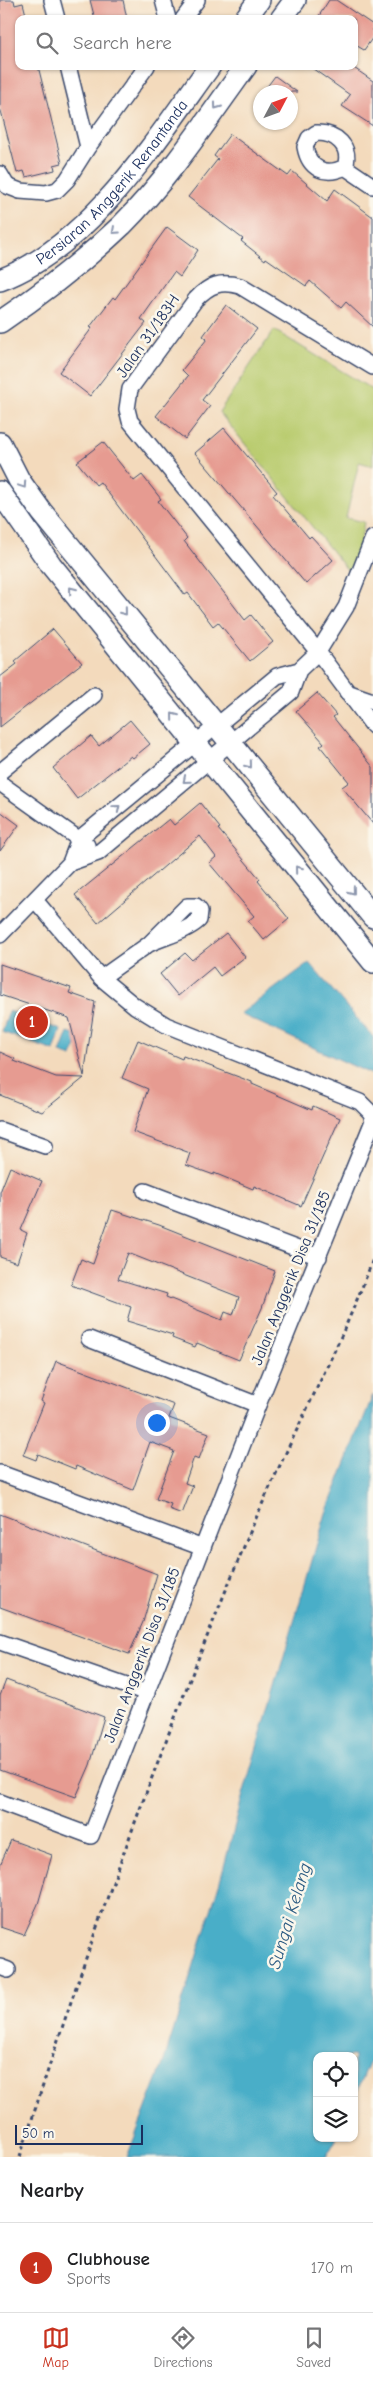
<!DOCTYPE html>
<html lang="en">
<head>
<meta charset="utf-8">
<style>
  :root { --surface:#fff; --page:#f6f6f6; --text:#202124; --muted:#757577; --line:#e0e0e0; --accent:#c8321e }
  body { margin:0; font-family:"Comic Neue",sans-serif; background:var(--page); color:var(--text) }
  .controls { position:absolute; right:15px; bottom:15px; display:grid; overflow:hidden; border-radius:10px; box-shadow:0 1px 4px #0004 }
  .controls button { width:45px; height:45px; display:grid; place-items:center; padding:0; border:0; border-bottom:1px solid var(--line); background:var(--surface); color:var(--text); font:25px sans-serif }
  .compass { position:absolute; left:253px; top:85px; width:45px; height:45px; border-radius:50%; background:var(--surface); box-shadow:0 1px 4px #0004; rotate:49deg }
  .scale { position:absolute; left:15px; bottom:12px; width:128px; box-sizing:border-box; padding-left:5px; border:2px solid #1b2f5e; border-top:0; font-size:14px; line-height:18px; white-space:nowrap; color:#1b2f5e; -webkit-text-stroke:4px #fbf7ec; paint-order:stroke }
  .you { position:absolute; left:156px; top:1422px; width:18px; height:18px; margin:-12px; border:4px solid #fff; border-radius:50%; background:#1a73e8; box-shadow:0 0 0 8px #1a73e833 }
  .badge { display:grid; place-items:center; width:32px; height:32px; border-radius:50%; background:var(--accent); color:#fff; font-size:16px; font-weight:700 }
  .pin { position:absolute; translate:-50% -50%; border:2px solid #fff; box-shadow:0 1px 5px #0006 }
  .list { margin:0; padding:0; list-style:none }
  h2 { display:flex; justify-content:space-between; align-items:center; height:65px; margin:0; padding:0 20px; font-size:21px }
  h2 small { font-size:16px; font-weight:400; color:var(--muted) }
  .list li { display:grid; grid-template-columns:32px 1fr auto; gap:15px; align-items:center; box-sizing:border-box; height:90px; padding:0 20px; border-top:1px solid var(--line) }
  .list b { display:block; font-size:19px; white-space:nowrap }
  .list p { margin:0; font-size:16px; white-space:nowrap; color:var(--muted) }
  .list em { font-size:16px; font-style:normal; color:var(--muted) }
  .icon { flex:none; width:28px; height:28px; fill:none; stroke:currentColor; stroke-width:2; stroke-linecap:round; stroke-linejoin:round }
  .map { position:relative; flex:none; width:373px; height:2157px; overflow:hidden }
  .search { position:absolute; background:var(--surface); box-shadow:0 1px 4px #0004; left:15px; right:15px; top:15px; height:55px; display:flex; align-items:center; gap:12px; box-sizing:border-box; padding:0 18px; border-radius:10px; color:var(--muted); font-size:19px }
  .sheet { height:155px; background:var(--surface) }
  nav { display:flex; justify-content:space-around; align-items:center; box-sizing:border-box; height:70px; border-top:1px solid var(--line); background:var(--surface); font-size:14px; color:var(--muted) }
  nav a { display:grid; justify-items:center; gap:2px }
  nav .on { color:var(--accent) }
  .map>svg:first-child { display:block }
</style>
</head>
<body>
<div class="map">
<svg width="373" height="2157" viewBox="0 0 373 2157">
  <rect width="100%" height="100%" fill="#fbf7ec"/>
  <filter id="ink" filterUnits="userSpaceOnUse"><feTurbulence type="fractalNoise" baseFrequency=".02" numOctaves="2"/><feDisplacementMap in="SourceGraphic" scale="10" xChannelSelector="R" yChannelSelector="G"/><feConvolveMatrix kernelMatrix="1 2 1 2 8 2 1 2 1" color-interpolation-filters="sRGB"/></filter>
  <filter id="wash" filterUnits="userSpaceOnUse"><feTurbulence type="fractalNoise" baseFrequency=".0096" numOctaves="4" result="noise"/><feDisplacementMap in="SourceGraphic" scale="20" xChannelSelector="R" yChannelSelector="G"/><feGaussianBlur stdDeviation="1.12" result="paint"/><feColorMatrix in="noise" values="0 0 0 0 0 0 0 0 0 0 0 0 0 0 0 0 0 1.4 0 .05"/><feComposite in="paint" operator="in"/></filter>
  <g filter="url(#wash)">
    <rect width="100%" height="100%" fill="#f3dabc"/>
    <path fill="#bacc6f" stroke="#6a7e66" d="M274 330 373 390V466L359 462 346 518 364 522 359 552 349 572 219 412Z"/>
    <path fill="#49aec8" stroke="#326e93" d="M309 963 373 1037V1075L240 1014Z
      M9 1011 61 1030 54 1051 2 1032Z
      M68 1032 79 1036 72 1057 60 1053Z
      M373 1395V2053L354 2099V2056H317V2138H337L326 2157H127L163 2064 221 1878 242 1798 326 1513Z"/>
    <g id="blocks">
      <path fill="#e69b91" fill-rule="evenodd" d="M0 0H14L15 5 23 3 27 19H19V66H38L62 163 54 165 55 170 26 177 24 171 17 173 0 107Z
        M90 0H123L127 19H95Z
        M329 0H336L373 25V37L364 50 354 44V19H317Z
        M309 66H351L373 81V126L342 106 350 95Z
        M275 76 297 92H263Z
        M230 134 288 176 292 171 327 201 335 189 373 217V327L346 302 341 308 310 281 306 286 266 258 265 260 241 241 243 239 188 197 218 159 214 156Z
        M167 227 198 250 180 277 174 272 141 319 146 323 90 396 59 372 92 328 90 327 113 297 115 299Z
        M226 305 257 329 202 400 210 406 185 439 156 416 188 376 182 370 207 339 203 336Z
        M224 428 277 492 273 495 309 538 311 536 333 560 306 584 195 453Z
        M103 442 134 481 142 475 161 499 158 501 187 538 184 541 245 620 251 615 273 642 250 661 218 622 213 626 188 593 185 595 100 482 96 485 77 462Z
        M53 629 82 663 0 727V677L17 664 15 661Z
        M317 693 336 715 333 717 373 767V824L342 787 349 782 320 746 324 743 296 711Z
        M130 720 150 744 133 758 131 756 77 799 53 768 91 736 99 746Z
        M200 803 220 828 218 829 260 879 258 881 289 919 264 940 248 921 254 916 209 863 216 857 200 836 98 923 75 895 169 819 174 825Z
        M0 811 19 825 0 851Z
        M226 933 245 957 220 976 213 967 178 996 160 974 185 953 192 960Z
        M0 964 71 988 69 993 95 1002 84 1076 69 1018 0 995Z
        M138 1040 182 1059 183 1056 252 1082V1084L312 1110 313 1106 340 1118 301 1206 254 1186 253 1189 214 1173V1175L186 1165 190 1153 133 1132 148 1089 122 1078Z
        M0 1052 15 1059 14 1061 56 1077 84 1078 42 1112 0 1095Z
        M10 1167 42 1181 21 1230 27 1233 17 1263 0 1257V1192Z
        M112 1210 159 1225 275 1271 262 1308 239 1360 197 1343 195 1347 172 1338 173 1335 127 1321 131 1307 71 1285 81 1259 93 1264ZM128 1253 239 1297 233 1315 225 1312 222 1320 166 1297 167 1294 118 1279Z
        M56 1361 174 1405 169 1418 209 1433 199 1459 194 1457 185 1483 193 1486 182 1514 169 1509 171 1504 156 1499 174 1451 150 1442 133 1490 76 1466 75 1469 38 1454 36 1460 23 1455 44 1403 41 1401Z
        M0 1514 157 1574 143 1622 129 1654 0 1607Z
        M6 1680 104 1717 90 1765 76 1797 0 1770V1696Z
        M11 1840 52 1855 38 1904 24 1935 0 1927V1865Z"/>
    </g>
  </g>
  <g filter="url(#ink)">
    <use href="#blocks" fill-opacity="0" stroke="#3b496c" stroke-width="1"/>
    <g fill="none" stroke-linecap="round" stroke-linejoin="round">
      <g stroke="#3b496c" stroke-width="18">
        <path id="street" d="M52 0 57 19
          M163 0 168 19
          M183 19 197 0
          M68 66 88 147
          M316 133C336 132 352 147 345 167 325 177 309 169 305 147L309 138Z
          M345 167 373 186
          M0 174 7 186 20 191 46 193 57 190 67 180 88 147 147 66
          M373 367 240 286C221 281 210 284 196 299L130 389 127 409 130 421 318 652 373 726
          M347 692 373 701
          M0 772 94 695
          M0 783 87 845
          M70 863 98 853 291 692 299 670 318 652 346 607 373 538
          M0 935 70 863 79 839 277 676 299 670
          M101 978 149 944 187 906H196L200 911 199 920C186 932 166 936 149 944
          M0 1130 45 1146
          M145 1191 319 1257
          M89 1339 258 1405
          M0 1473 203 1548
          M0 1642 147 1693
          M0 1802 91 1836 258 1405 373 1121 371 1113 360 1102 166 1025 135 1006 101 978 35 900
          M0 1967 8 1970"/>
      </g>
      <g stroke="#3b496c" stroke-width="24">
        <g id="secondary">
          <path d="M245 19 259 0"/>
          <path d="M281 19 295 0"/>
          <path id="s1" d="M0 280C89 247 156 140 210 66"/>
          <path d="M0 322C43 293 84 261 122 225 169 178 207 120 246 66"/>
          <path d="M0 443 19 480 41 511 373 917"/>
          <path d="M0 492 51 565 373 962"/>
        </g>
      </g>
      <path stroke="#3b496c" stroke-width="3" stroke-dasharray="4 4" stroke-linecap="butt" d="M20 2157C86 1947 163 1740 248 1537 287 1443 338 1354 373 1259"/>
      <use href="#street" stroke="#fff" stroke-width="15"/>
      <use href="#secondary" stroke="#fff" stroke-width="21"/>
    </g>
    <defs><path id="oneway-chevron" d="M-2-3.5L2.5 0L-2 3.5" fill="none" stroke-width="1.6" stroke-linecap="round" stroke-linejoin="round" transform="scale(1.25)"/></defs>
    <g stroke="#8d97ae">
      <use href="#oneway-chevron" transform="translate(217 106) rotate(126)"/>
      <use href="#oneway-chevron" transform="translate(115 231) rotate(138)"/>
      <use href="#oneway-chevron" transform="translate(23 485) rotate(56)"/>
      <use href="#oneway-chevron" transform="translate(72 590) rotate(-129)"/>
      <use href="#oneway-chevron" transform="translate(124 612) rotate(51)"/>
      <use href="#oneway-chevron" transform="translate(174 716) rotate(-129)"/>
      <use href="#oneway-chevron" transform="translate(249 765) rotate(51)"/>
      <use href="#oneway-chevron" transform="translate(186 780) rotate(140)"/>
      <use href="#oneway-chevron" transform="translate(117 808) rotate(-39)"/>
      <use href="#oneway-chevron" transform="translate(298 869) rotate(-129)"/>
      <use href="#oneway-chevron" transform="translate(352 891) rotate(51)"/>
    </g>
  </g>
  <g text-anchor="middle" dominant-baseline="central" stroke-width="5" stroke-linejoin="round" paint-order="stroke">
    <g font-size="16" fill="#1b2f5e" stroke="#fbf7ec">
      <text stroke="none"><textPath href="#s1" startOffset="151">Persiaran Anggerik Renantanda</textPath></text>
      <text transform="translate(148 336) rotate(-55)">Jalan 31/183H</text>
      <text transform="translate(291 1278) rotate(-68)">Jalan Anggerik Disa 31/185</text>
      <text transform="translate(142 1655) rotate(-69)">Jalan Anggerik Disa 31/185</text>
    </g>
    <g font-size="18" font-style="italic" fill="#2b5b83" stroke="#fbf7ec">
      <text transform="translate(290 1916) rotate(-73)">Sungai Kelang</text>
    </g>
  </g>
</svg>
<div class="controls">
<button><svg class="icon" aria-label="locate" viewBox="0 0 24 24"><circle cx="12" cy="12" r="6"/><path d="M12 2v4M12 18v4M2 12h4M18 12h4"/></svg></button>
<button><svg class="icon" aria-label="layers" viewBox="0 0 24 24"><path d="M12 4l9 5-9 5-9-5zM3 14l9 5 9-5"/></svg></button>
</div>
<svg class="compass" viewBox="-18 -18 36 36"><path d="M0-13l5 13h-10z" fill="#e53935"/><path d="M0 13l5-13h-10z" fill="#757577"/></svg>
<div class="scale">50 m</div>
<div class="you"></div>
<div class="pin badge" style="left:32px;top:1022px">1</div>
<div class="search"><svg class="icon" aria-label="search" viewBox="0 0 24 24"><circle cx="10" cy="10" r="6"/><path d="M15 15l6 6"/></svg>Search here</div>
</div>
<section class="sheet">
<h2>Nearby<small></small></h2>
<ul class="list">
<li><span class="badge">1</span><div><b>Clubhouse</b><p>Sports</p></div><em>170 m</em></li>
</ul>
</section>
<nav>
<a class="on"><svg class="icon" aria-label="map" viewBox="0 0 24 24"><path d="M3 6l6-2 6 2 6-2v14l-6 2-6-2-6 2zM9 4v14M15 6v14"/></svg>Map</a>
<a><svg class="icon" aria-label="directions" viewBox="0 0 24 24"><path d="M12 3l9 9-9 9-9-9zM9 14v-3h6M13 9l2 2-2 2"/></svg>Directions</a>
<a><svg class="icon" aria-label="saved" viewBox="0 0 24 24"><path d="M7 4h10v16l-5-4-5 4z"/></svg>Saved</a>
</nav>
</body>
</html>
